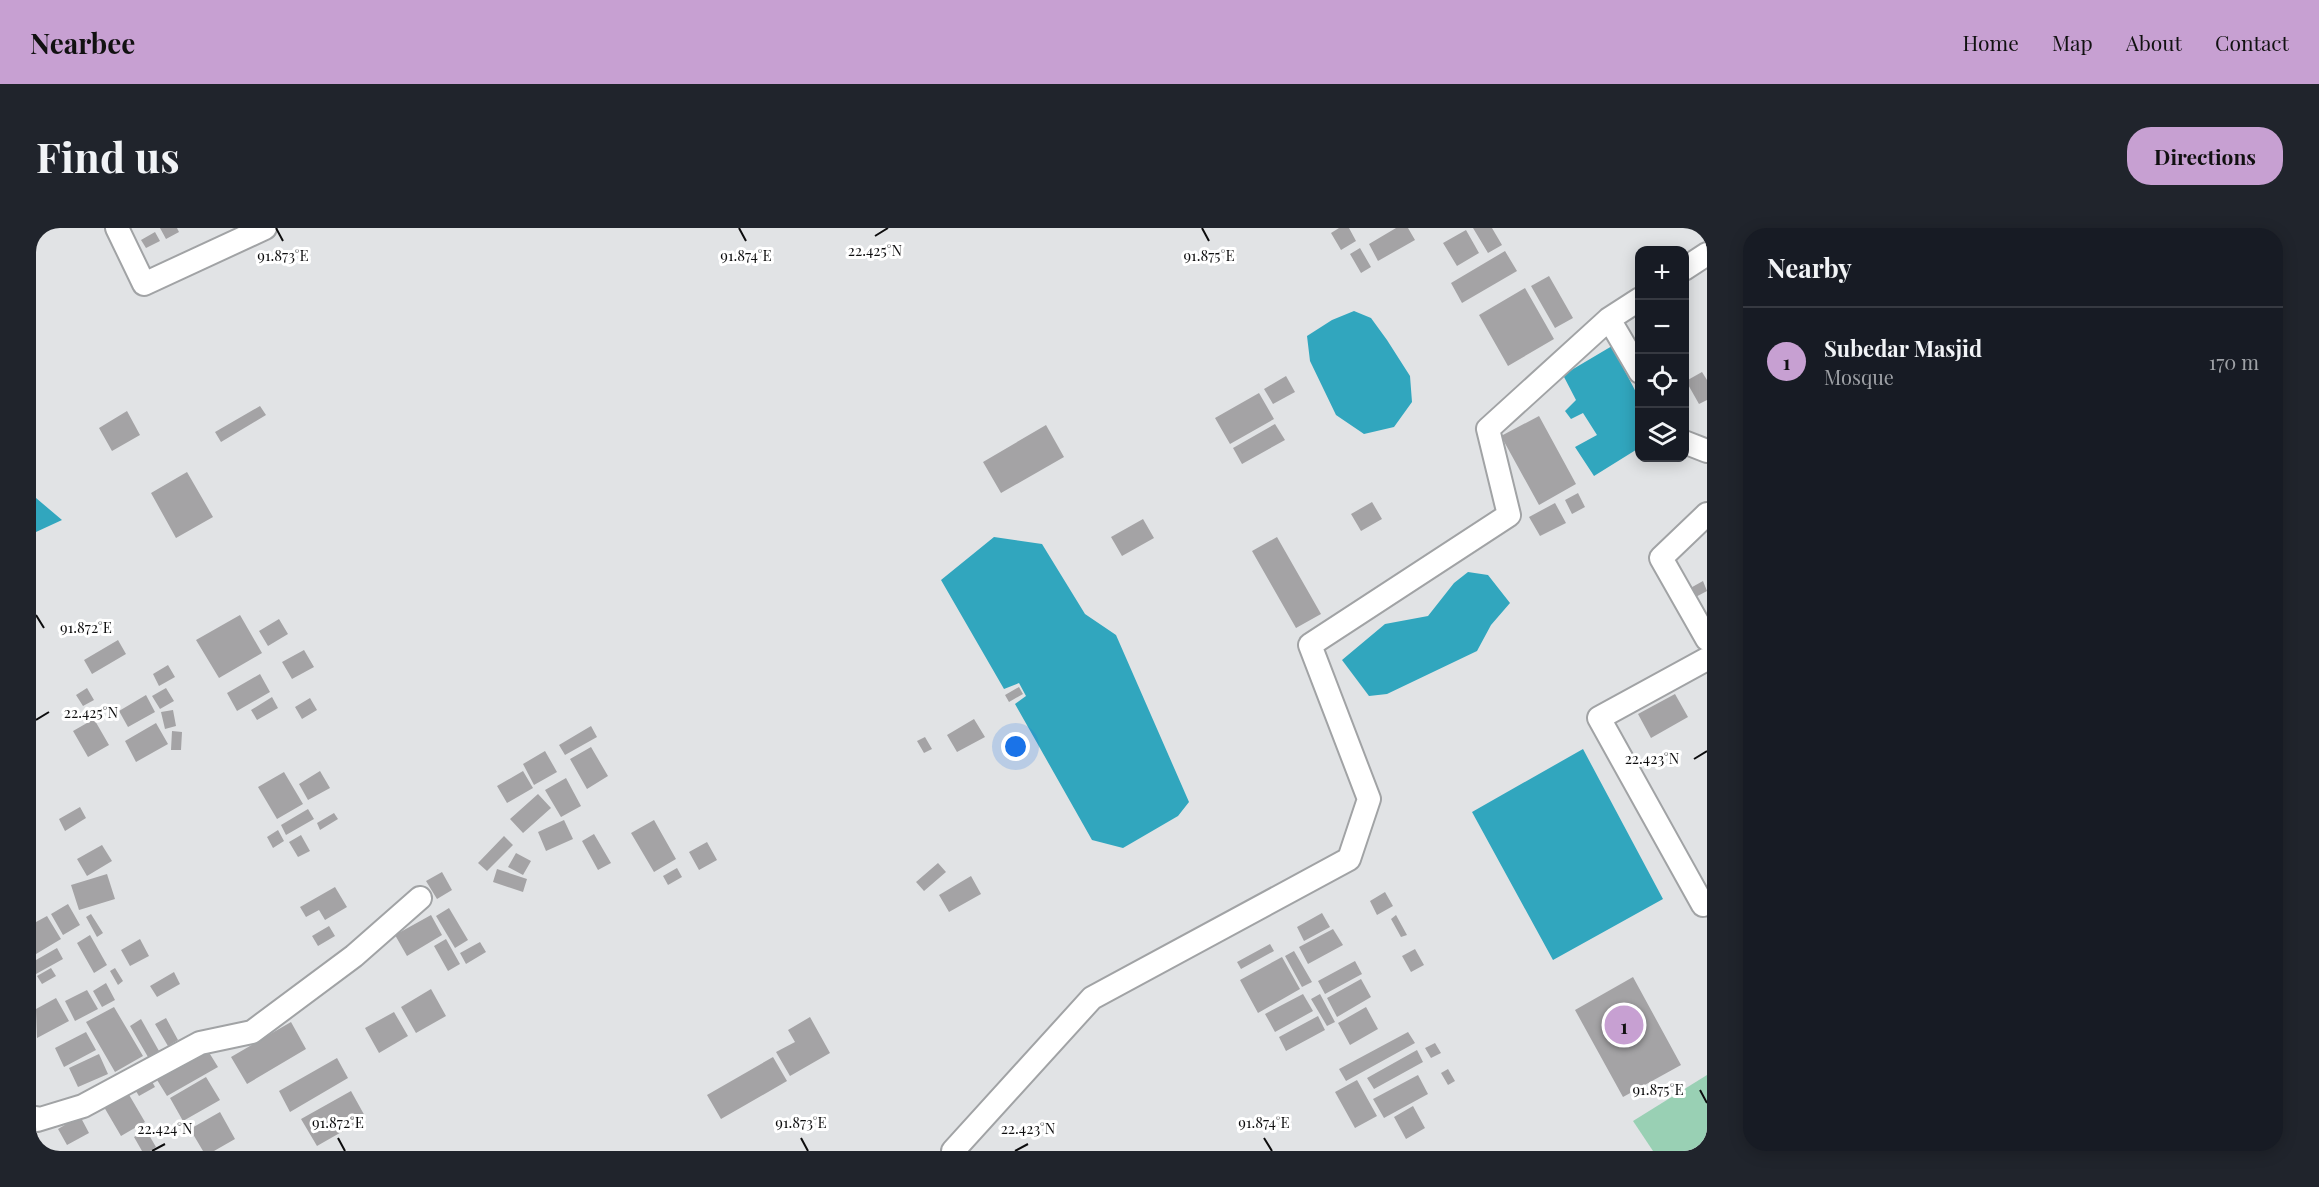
<!DOCTYPE html>
<html lang="en">
<head>
<meta charset="utf-8">
<style>
  :root { --surface:#171b24; --page:#20242c; --text:#f1f3f6; --muted:#9ea1a6; --line:#363941; --accent:#c7a0d2 }
  body { margin:0; font-family:"Playfair Display",serif; background:var(--page); color:var(--text) }
  .controls { position:absolute; right:18px; top:18px; display:grid; overflow:hidden; border-radius:12px; box-shadow:0 3px 15px #0003 }
  .controls button { width:54px; height:54px; display:grid; place-items:center; padding:0; border:0; border-bottom:2px solid var(--line); background:var(--surface); color:var(--text); font:30px sans-serif }
  .you { position:absolute; left:980px; top:519px; width:21px; height:21px; margin:-15px; border:4px solid #fff; border-radius:50%; background:#1a73e8; box-shadow:0 0 0 9px #1a73e833 }
  .badge { display:grid; place-items:center; width:39px; height:39px; border-radius:50%; background:var(--accent); color:#111; font-size:20px; font-weight:700 }
  .pin { position:absolute; translate:-50% -50%; border:3px solid #fff; box-shadow:0 2px 6px #0006 }
  .list { margin:0; padding:0; list-style:none }
  h2 { display:flex; justify-content:space-between; align-items:center; height:78px; margin:0; padding:0 24px; font-size:26px }
  h2 small { font-size:20px; font-weight:400; color:var(--muted) }
  .list li { display:grid; grid-template-columns:39px 1fr auto; gap:18px; align-items:center; box-sizing:border-box; height:108px; padding:0 24px; border-top:2px solid var(--line) }
  .list b { display:block; font-size:22px; white-space:nowrap }
  .list p { margin:0; font-size:20px; white-space:nowrap; color:var(--muted) }
  .list em { font-size:20px; font-style:normal; color:var(--muted) }
  .icon { flex:none; width:33px; height:33px; fill:none; stroke:currentColor; stroke-width:2; stroke-linecap:round; stroke-linejoin:round }
  .map { position:relative; flex:none; width:1671px; height:923px; overflow:hidden; border-radius:24px }
  header { display:flex; align-items:center; gap:36px; box-sizing:border-box; height:84px; padding:0 30px; background:var(--accent); color:#111 }
  header strong { font-size:28px }
  nav { display:flex; gap:33px; margin-inline-start:auto; font-size:21px }
  .intro { display:flex; align-items:center; justify-content:space-between; box-sizing:border-box; height:144px; padding:0 36px }
  h1 { margin:0; font-size:42px }
  .button { padding:15px 27px; border-radius:24px; background:var(--accent); color:#111; font-size:21px; font-weight:700 }
  main { display:flex; gap:36px; padding:0 36px }
  aside { flex:1; background:var(--surface); border-radius:24px; box-shadow:0 3px 15px #0003 }
  .map>svg:first-child { display:block }
</style>
</head>
<body>
<header>
<strong>Nearbee</strong>
<nav><a>Home</a><a>Map</a><a>About</a><a>Contact</a></nav>
</header>
<div class="intro"><h1>Find us</h1><a class="button">Directions</a></div>
<main>
<div class="map">
<svg width="1671" height="923" viewBox="0 0 1671 923">
  <rect width="100%" height="100%" fill="#e1e3e5"/>
  <path fill="#99d0b4" d="M1671 847V923H1617L1597 893Z"/>
  <path fill="#31a6be" d="M1318 83 1335 90 1351 112 1374 148 1376 174 1358 199 1328 206 1300 187 1274 133 1271 108 1296 92Z
    M1576 118 1603 170V220L1558 248 1539 219 1561 207 1547 185 1535 191 1529 183 1540 172 1527 147Z
    M0 270 26 292 0 304Z
    M958 309 1006 316 1049 386 1080 407 1153 574 1142 588 1087 620 1056 612 979 476 990 468 983 455 968 461 905 352Z
    M1432 344 1452 347 1474 375 1455 397 1441 423 1351 466 1333 468 1306 432 1349 396 1392 388 1418 355Z
    M1547 521 1627 671 1517 732 1436 584Z"/>
  <path fill="#a4a3a5" d="M124 0H141L143 4 130 11Z
    M1303 0H1313L1320 13 1305 22 1295 5Z
    M1360 0H1372L1379 12 1342 33 1333 16Z
    M1437 0H1456L1466 17 1452 25Z
    M1430 2 1443 25 1421 38 1407 15Z
    M119 4 124 13 110 20 105 12Z
    M1324 20 1335 39 1325 45 1314 26Z
    M1469 23 1481 43 1426 75 1415 55Z
    M1513 48 1537 90 1519 100 1495 58Z
    M1489 60 1518 111 1472 138 1443 87Z
    M1666 144 1671 152V172L1663 176 1650 153Z
    M1250 148 1259 164 1237 176 1228 161Z
    M1223 165 1238 191 1194 216 1179 190Z
    M224 178 230 187 185 214 179 204Z
    M91 183 104 207 76 223 63 200Z
    M1503 188 1540 256 1503 277 1465 208Z
    M1239 196 1249 212 1206 236 1197 220Z
    M1010 197 1028 229 965 265 947 234Z
    M151 244 177 289 140 310 115 265Z
    M1542 265 1549 279 1536 286 1529 272Z
    M1336 274 1346 291 1325 303 1315 286Z
    M1519 275 1530 295 1504 308 1493 289Z
    M1107 291 1118 310 1086 328 1075 309Z
    M1241 309 1285 386 1260 400 1216 323Z
    M1667 353 1671 363 1654 372 1649 363Z
    M204 387 226 425 183 450 160 412Z
    M243 391 252 406 232 418 223 403Z
    M82 412 90 426 56 446 48 432Z
    M268 422 278 439 256 451 246 434Z
    M132 437 139 449 123 458 117 446Z
    M224 446 234 464 201 483 191 465Z
    M983 459 987 466 973 474 969 467Z
    M51 460 58 472 47 478 40 467Z
    M130 460 138 473 124 481 116 468Z
    M1639 466 1652 489 1615 510 1602 486Z
    M110 467 119 484 92 499 83 483Z
    M236 469 242 480 221 492 215 482Z
    M274 470 281 482 266 491 259 479Z
    M137 482 140 498 129 501 125 484Z
    M58 491 73 517 52 529 37 503Z
    M938 491 949 509 921 524 911 507Z
    M120 495 132 516 100 534 89 513Z
    M555 498 561 509 529 527 523 517Z
    M136 503 146 504 145 522H135Z
    M889 509 896 521 888 525 881 513Z
    M555 519 572 548 551 561 534 531Z
    M509 523 521 544 498 557 487 536Z
    M284 543 294 560 272 572 263 556Z
    M487 543 497 560 471 575 461 558Z
    M248 544 267 576 241 591 222 559Z
    M530 550 545 578 525 589 509 562Z
    M502 566 515 580 487 605 474 591Z
    M44 579 50 590 29 603 23 591Z
    M272 581 278 591 250 607 245 597Z
    M298 585 302 591 284 602 281 595Z
    M528 592 537 611 510 623 502 604Z
    M618 592 640 631 618 644 595 605Z
    M242 602 248 613 237 620 231 609Z
    M558 606 575 635 562 642 546 613Z
    M265 607 274 623 262 629 253 614Z
    M468 608 477 617 451 643 442 635Z
    M671 614 681 632 663 642 653 624Z
    M66 617 76 633 51 648 41 631Z
    M480 625 495 633 487 647 472 639Z
    M902 635 910 644 888 663 880 654Z
    M641 640 646 649 632 657 627 648Z
    M461 641 491 651 487 664 457 654Z
    M406 644 416 662 401 671 390 653Z
    M71 646 79 671 43 682 35 657Z
    M935 648 945 666 913 684 903 667Z
    M299 659 311 679 289 692 283 682 270 689 264 679Z
    M1349 664 1357 678 1341 687 1334 673Z
    M32 676 44 697 27 707 15 686Z
    M413 680 432 712 419 720 400 688Z
    M1286 685 1294 699 1268 713 1261 699Z
    M55 686 67 705 61 709 50 689Z
    M395 687 406 707 371 728 359 707Z
    M1360 687 1371 707 1365 709 1355 691Z
    M11 688 25 711 0 726V694Z
    M293 698 299 708 282 718 276 708Z
    M1297 701 1307 717 1272 736 1263 719Z
    M54 707 71 737 58 745 41 715Z
    M104 711 113 728 94 738 85 722Z
    M410 711 424 736 412 743 398 718Z
    M444 714 450 724 430 736 424 725Z
    M1234 716 1238 723 1205 741 1201 734Z
    M21 720 27 731 0 746V732Z
    M1379 721 1388 737 1375 744 1366 728Z
    M1258 723 1276 754 1266 759 1249 728Z
    M1246 729 1264 761 1222 785 1204 752Z
    M1319 733 1326 746 1289 766 1282 753Z
    M15 740 20 748 6 756 1 748Z
    M79 740 87 753 82 757 74 743Z
    M138 744 144 756 121 769 114 758Z
    M1597 749 1645 837 1587 869 1539 782Z
    M1325 751 1335 769 1301 789 1291 770Z
    M70 755 79 772 66 779 57 763Z
    M395 761 410 788 380 805 365 779Z
    M51 762 62 781 39 793 29 773Z
    M1267 766 1277 783 1239 804 1229 786Z
    M1284 766 1299 794 1291 798 1275 771Z
    M20 770 33 793 1 810 0 781Z
    M78 779 107 828 79 844 50 794Z
    M1330 779 1342 801 1314 817 1302 795Z
    M358 784 372 808 343 825 329 800Z
    M1282 788 1289 802 1250 823 1243 809Z
    M774 789 794 825 754 848 740 824 759 814 752 802Z
    M130 790 142 812 132 818 119 796Z
    M105 791 123 823 112 829 94 798Z
    M255 794 270 821 211 856 195 829Z
    M50 804 60 822 28 839 19 820Z
    M1372 804 1379 815 1310 853 1303 841Z
    M1399 815 1405 825 1395 830 1389 820Z
    M169 818 182 839 131 868 118 847Z
    M1381 822 1387 834 1338 861 1331 850Z
    M63 826 72 846 42 859 33 840Z
    M737 829 751 853 685 891 671 867Z
    M301 830 312 850 254 884 243 863Z
    M1412 841 1419 853 1412 857 1405 845Z
    M1382 847 1392 866 1348 890 1337 871Z
    M170 849 184 872 147 893 134 870Z
    M114 850 119 859 103 868 98 860Z
    M1321 852 1341 888 1319 900 1299 864Z
    M315 863 330 890 281 918 265 891Z
    M92 865 109 894 85 908 68 879Z
    M1377 878 1389 900 1370 911 1358 889Z
    M184 884 199 911 178 923H167L154 901Z
    M44 888 53 905 31 917 22 901Z
    M110 902 120 919 114 923H106L98 909Z"/>
  <g fill="none" stroke-linecap="round" stroke-linejoin="round">
    <g stroke="#a1a3a5" stroke-width="26">
      <path id="minor" d="M81 0 108 56 229 0
        M1648 41 1671 26
        M1573 91 1604 144
        M1648 214 1671 223
        M1671 286 1625 330 1671 411
        M1671 431 1563 490 1667 677 1671 676
        M0 890 1 892 47 878 164 815 216 804 318 728 384 670
        M917 923 1056 770 1313 631 1333 571 1274 417 1473 287 1452 201 1573 91 1604 71"/>
    </g>
    <use href="#minor" stroke="#fff" stroke-width="22"/>
  </g>
  <path fill="none" stroke="#0d0d0e" stroke-width="2" d="M240 0 247 13M703 0 710 13M1166 0 1173 13M839 8 852 0M0 387 8 400M0 492 13 484M1658 531 1671 523M1664 862 1671 875M302 910 309 923M765 910 772 923M1228 910 1236 923M116 923 129 916M979 923 992 916"/>
  <g font-size="15" text-anchor="middle" fill="#0d0d0e" stroke="#fff" stroke-width="6" stroke-linejoin="round" paint-order="stroke">
    <text x="839" y="28">22.425°N</text>
    <text x="247" y="33">91.873°E</text>
    <text x="710" y="33">91.874°E</text>
    <text x="1173" y="33">91.875°E</text>
    <text x="50" y="405">91.872°E</text>
    <text x="55" y="490">22.425°N</text>
    <text x="1616" y="536">22.423°N</text>
    <text x="1622" y="867">91.875°E</text>
    <text x="302" y="900">91.872°E</text>
    <text x="765" y="900">91.873°E</text>
    <text x="1228" y="900">91.874°E</text>
    <text x="129" y="906">22.424°N</text>
    <text x="992" y="906">22.423°N</text>
  </g>
</svg>
<div class="controls">
<button>+</button>
<button>−</button>
<button><svg class="icon" aria-label="locate" viewBox="0 0 24 24"><circle cx="12" cy="12" r="6"/><path d="M12 2v4M12 18v4M2 12h4M18 12h4"/></svg></button>
<button><svg class="icon" aria-label="layers" viewBox="0 0 24 24"><path d="M12 4l9 5-9 5-9-5zM3 14l9 5 9-5"/></svg></button>
</div>
<div class="you"></div>
<div class="pin badge" style="left:1588px;top:797px">1</div>
</div>
<aside>
<h2>Nearby<small></small></h2>
<ul class="list">
<li><span class="badge">1</span><div><b>Subedar Masjid</b><p>Mosque</p></div><em>170 m</em></li>
</ul>
</aside>
</main>
</body>
</html>
